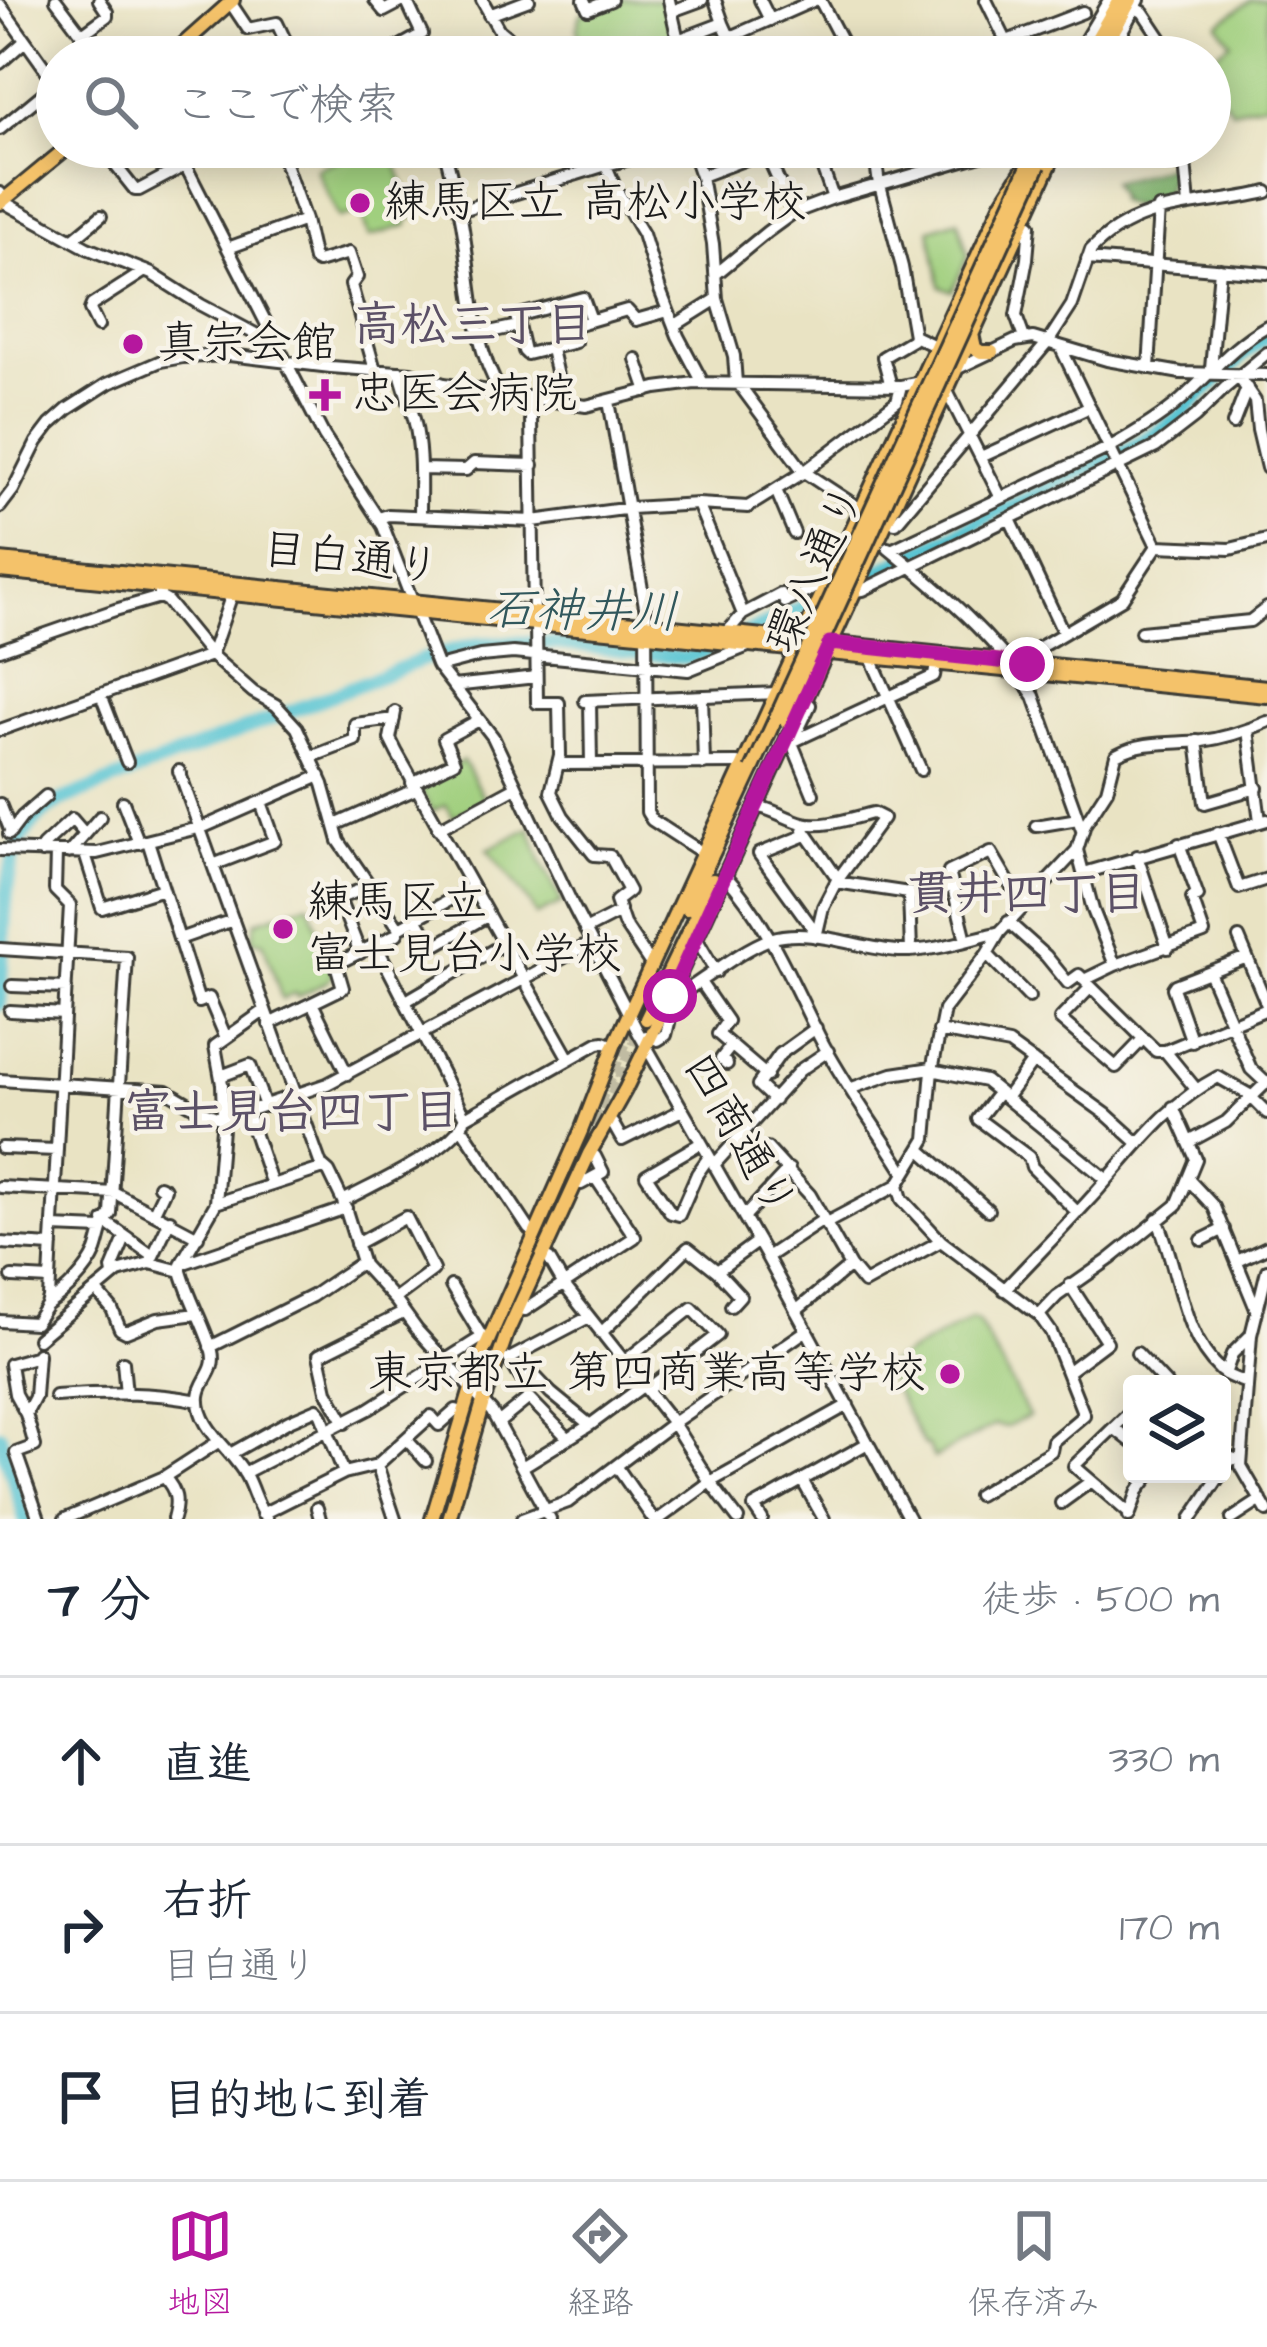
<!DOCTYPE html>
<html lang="ja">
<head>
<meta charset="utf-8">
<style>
  :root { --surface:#fff; --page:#f2f2f3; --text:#1f2937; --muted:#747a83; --line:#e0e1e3; --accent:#b5179e }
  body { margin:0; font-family:"Architects Daughter","Klee One",sans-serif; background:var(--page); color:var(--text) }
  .controls { position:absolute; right:36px; bottom:36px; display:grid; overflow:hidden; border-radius:12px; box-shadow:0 6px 30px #0003 }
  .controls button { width:108px; height:108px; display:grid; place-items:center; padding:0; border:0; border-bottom:3px solid var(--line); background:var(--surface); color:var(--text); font:60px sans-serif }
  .stop { position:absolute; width:36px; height:36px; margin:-27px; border:9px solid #b5179e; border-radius:50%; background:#fff }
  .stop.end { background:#b5179e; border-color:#fff; box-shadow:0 3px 12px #0008 }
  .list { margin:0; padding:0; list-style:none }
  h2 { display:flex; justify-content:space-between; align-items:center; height:156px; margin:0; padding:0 48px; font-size:51px }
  h2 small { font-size:39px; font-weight:400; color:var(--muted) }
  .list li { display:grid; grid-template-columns:78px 1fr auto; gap:36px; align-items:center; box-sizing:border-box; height:168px; padding:0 48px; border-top:3px solid var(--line) }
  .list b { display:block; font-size:45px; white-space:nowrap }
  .list p { margin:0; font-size:39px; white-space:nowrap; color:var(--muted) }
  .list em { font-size:39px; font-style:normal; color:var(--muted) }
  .icon { flex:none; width:66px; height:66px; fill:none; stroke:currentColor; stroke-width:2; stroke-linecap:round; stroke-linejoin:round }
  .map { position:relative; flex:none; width:1267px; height:1519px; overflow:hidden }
  .search { position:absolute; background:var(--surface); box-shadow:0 6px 30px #0003; left:36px; right:36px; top:36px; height:132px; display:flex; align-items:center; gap:30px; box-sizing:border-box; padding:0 42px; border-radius:66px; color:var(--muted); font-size:45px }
  .sheet { height:660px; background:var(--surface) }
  nav { display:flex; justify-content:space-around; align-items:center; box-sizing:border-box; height:168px; border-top:3px solid var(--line); background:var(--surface); font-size:33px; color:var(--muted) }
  nav a { display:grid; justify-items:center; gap:6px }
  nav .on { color:var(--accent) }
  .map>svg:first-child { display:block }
</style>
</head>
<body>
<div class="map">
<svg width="1267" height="1519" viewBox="0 0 1267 1519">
  <rect width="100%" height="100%" fill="#f7f3e8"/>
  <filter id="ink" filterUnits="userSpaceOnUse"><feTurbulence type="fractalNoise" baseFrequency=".00833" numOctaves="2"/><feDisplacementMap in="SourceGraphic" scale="24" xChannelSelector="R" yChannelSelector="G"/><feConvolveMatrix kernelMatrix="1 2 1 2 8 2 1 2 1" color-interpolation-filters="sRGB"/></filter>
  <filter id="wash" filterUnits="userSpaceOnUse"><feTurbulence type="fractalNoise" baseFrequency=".004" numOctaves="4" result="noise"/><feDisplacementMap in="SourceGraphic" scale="48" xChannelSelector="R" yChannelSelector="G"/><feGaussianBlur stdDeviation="2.7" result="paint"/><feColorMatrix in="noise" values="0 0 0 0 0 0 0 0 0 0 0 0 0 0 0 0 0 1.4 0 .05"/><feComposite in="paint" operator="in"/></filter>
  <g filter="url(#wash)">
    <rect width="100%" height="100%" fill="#e9e3c3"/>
    <path fill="#a0cf7e" stroke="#5e764d" stroke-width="3" d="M619 0H666L675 36 652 44 656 57H586L577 29 581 14Z
      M1251 0H1267V102L1232 110 1210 82V58L1231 42 1218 24Z
      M368 147H391L415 217 406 220 408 225 369 237 360 212 339 218 316 169Z
      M958 220 968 256 952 291 940 286 930 229Z
      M463 761 485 800 453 817 446 805 433 811 417 784Z
      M530 828 541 861 562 903 536 915 530 904 488 849Z
      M309 903 333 974 328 981 297 997 295 993 282 999 263 942 252 940 256 921Z
      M971 1319 978 1321 1029 1416 1007 1427 995 1425 934 1458 927 1445 924 1446 884 1370 885 1366Z"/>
    <path fill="#80b26d" stroke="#4e6744" stroke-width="3" d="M1169 165 1175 168 1176 173 1169 180 1162 202C1150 207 1128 208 1118 200V195L1111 182C1131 177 1151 173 1169 165Z"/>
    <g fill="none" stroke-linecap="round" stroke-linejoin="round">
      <path stroke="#59c5d3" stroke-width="14" d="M857 581 1130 448 1176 419 1248 351 1267 337
        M0 1004C2 975 3 946 5 916 9 865 13 829 61 801L424 659C442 654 460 647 478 644 540 637 623 652 686 658L705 652 826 596
        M0 1435 25 1519"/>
    </g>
  </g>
  <g filter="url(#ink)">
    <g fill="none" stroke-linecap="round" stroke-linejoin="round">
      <path stroke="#c0bba2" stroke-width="12" stroke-dasharray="12 6" stroke-linecap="butt" d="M591 1121 640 1008
        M598 1128 646 1019
        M475 1391 513 1299"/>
      <g stroke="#3b3a35" stroke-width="16">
        <path id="minor" d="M56 0 99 57
          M375 0 384 11 405 0
          M482 0 499 30 532 57
          M584 0 588 9 611 0
          M669 0 678 40V57
          M715 0 723 23
          M760 0 770 20
          M820 0 850 57
          M986 0 1014 57
          M230 2 248 29 277 23 293 57
          M0 5 57 85
          M1135 8 1143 12 1169 51 1166 57
          M672 11 702 0
          M489 15 529 0
          M81 35 107 16V12L99 0
          M678 40 723 23 728 34 733 36 815 0
          M1007 41 1083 12
          M1102 52H1110L1123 36V29L1139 0
          M1087 55 1085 40 1109 0
          M381 57 422 34 406 0
          M0 63 25 41
          M0 129 56 83
          M133 147 117 161 116 166 135 190H139L186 165
          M176 147 324 436 383 526 437 665 493 737 572 904 638 1032 767 1257 909 1519
          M279 147 305 220 314 260 318 262 349 253 357 277 351 285 375 370
          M444 147C450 174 459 202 463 229 472 283 472 346 501 392
          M598 147 616 189 643 234 660 290 678 336 703 383
          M691 147 701 176 713 244 717 299 734 356 736 383
          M815 147 833 198
          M874 147 879 185
          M1175 147 1185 162 1189 205
          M766 153 793 213
          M184 162 214 147
          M701 176 778 147
          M880 185 902 267 914 336
          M0 193 7 204 87 248 152 274 201 305 261 337 273 335
          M459 211 606 165 680 147
          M1023 221 1030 225 1027 259 1016 316 1024 338
          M72 240 101 216
          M228 248 305 220
          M1087 259 1267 273
          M716 274 767 232 793 213 833 198 1008 147
          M591 320 583 298 516 316 524 351 527 354 572 343 575 342 572 326 627 310 636 320 668 311
          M98 326 90 310 92 305 145 271
          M674 326 717 299
          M480 334 518 326
          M1060 346 1157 546
          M551 349 563 403
          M636 359 647 391
          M1149 368 1159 208
          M1211 368 1220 269
          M954 370 1015 341 1033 338 1107 360 1181 373 1267 375
          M400 372C404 388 410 403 414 419 422 450 420 484 420 516
          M1238 376 1255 401 1258 430 1267 468
          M738 383 804 472 865 512
          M891 386 883 357 912 340 914 336 935 346
          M946 389 1001 498
          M524 396 531 418 534 614
          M609 401 646 612 647 812 652 820 703 853
          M1233 424 1247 388
          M981 457 1090 407
          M421 469 466 470 474 463 533 465
          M776 490 794 533
          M698 504 743 614
          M0 507 13 490 37 442 50 425 68 409 107 384 161 361 183 357 229 355 331 367 411 373 444 384 586 406 656 388 695 383 901 386 925 381
          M379 518 388 515 533 521 631 508 698 504 748 507 804 472 897 401 901 386
          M1010 519 1063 632
          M882 520 896 523 1048 342 1072 305 1091 250C1140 199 1203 208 1267 192
          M1157 546 1230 549 1267 540
          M888 548C942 592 996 638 1034 696L1082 830
          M891 550 1110 447C1135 433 1159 419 1181 400 1210 374 1233 345 1267 326
          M853 591 863 590 910 567 1156 447 1195 417 1226 387 1267 353
          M160 597 167 601 211 655 253 692 276 705 297 728 323 784 339 841 399 928
          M536 624 537 703H559L560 755 551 792 563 816 594 855 610 856 629 891 616 901 624 924 652 966
          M727 632 743 614 781 594 785 602 826 583
          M1141 632 1250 621 1267 608
          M0 650 115 610 160 597V591
          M211 655 232 594
          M871 658 921 770
          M1027 664 1030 653 1122 599 1157 546
          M438 667 480 656 513 653 688 670 748 646
          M453 686 536 677
          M101 695 127 762
          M702 696 704 764
          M804 699 810 705 792 743 813 794
          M585 701 777 693
          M590 701 591 764
          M395 712 390 739 397 753 569 1059
          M0 730 211 655
          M1248 730 1260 821
          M794 741 934 676 936 664
          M1197 741 1205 803 1257 788
          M311 757 355 740V724L394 719
          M558 764 737 763
          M179 771 321 1165 329 1172 343 1201 363 1265 396 1301 417 1330 492 1412 550 1519
          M412 783 454 762 444 739 479 720
          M123 802 139 843
          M0 804 11 832
          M756 806C773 809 787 819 803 823 824 828 852 818 873 813L883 818 836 882 823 907 816 937
          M335 825 416 789
          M1036 826 1078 819
          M438 829 516 787
          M804 830 838 879
          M1218 833 1239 888 1267 879
          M9 834 22 817 46 796
          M806 835 759 854 817 934
          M148 841 199 1002 209 998 226 1038
          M0 850 97 853 206 826 320 776
          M1077 850 1093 910 1115 965
          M41 852 43 846 72 819 85 834
          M69 853 100 817
          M85 854 102 908 163 889
          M1137 856 1168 948
          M213 865 275 841 261 802
          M1084 873 1267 820
          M724 874C767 921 791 980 819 1036 843 1083 876 1127 904 1172
          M836 882 909 893 911 951
          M909 893 926 894 952 886
          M416 918 433 947 487 916
          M1008 922 1046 956 1068 983 1079 975 1156 1051H1165L1196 1089
          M585 930 620 912
          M1239 938 1267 1005
          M179 939 233 920
          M966 940 949 872 991 852 1022 905
          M694 941 699 943 716 972
          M376 945 465 1118
          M0 949 127 957 111 1214C101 1225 101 1237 96 1251 87 1272 66 1292 47 1305
          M360 953 340 901 342 897 371 886
          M987 954 1029 997
          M1209 972 1251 1069 1266 1083
          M1084 980 1115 965 1204 933 1192 898 1198 896 1179 844
          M700 982 727 1021 718 1034 767 1076
          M12 986 66 988
          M1090 988 1060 1019 1116 1067 1143 1039
          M670 996 675 998C702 981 742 949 770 939 811 926 858 949 899 951 934 952 966 940 1000 932
          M406 1001 502 945
          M312 1003 347 1074
          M10 1011 64 1014
          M264 1011 215 1046 222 1084 223 1116 216 1203 181 1264V1271C189 1299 204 1324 212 1351 217 1371 201 1379 199 1396 196 1428 234 1451 246 1476 254 1491 256 1506 267 1519
          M269 1024 343 988 336 964 397 934 399 928 471 888
          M939 1031 1009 1044 1106 1114 1138 1143
          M646 1036 658 1040 666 1035 675 998
          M1192 1042 1173 988 1175 985 1247 957
          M1165 1051 1267 1009
          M727 1064 721 1059 731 1046
          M932 1070 985 1081 1106 1179
          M221 1076 250 1065 265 1106
          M0 1080 167 1091 203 1112 216 1117 233 1116 327 1084 591 943
          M852 1088 892 1074 932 1068
          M999 1092 978 1119 1029 1157 1032 1167 1077 1212
          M1006 1098 1033 1061
          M774 1100 758 1085 780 1054 816 1028
          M247 1112 272 1185
          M608 1120 613 1124 622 1140 682 1110
          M462 1128 529 1229 536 1232
          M1189 1142 1226 1122 1267 1082
          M701 1143 646 1175 671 1213 679 1215 697 1174 709 1157
          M2 1148 57 1150
          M767 1148 810 1195 850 1266
          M921 1150 988 1210
          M714 1165 800 1070 828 1051
          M1188 1179 1214 1207 1256 1309
          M576 1182 581 1184 603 1172 595 1156 589 1154
          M0 1187 115 1193 198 1237
          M343 1201C372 1185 456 1148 465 1118L598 1043 604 1042 614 1046
          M216 1203 324 1168
          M154 1212 165 1189 159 1186
          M744 1217 789 1169
          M1157 1219C1179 1267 1179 1332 1221 1371 1228 1377 1239 1380 1247 1383
          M104 1221 153 1256 170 1220
          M53 1227 102 1229
          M1202 1240 1224 1229
          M0 1243 52 1246
          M356 1244 406 1217 433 1270 394 1299
          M542 1256 549 1259 564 1285 673 1423 710 1482 738 1519
          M767 1257 820 1222 830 1221 898 1185
          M184 1260 187 1262 346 1208
          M1237 1261 1267 1247
          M1267 1270 1251 1335 1241 1466 1267 1511
          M717 1271 758 1241
          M113 1275 112 1269 125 1238
          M12 1277 50 1279
          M96 1290 112 1309 120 1329 126 1332 158 1319 196 1314
          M1004 1290C1032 1260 1061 1231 1089 1200 1130 1156 1163 1106 1218 1077L1248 1094 1267 1113
          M519 1307 525 1310 635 1237 595 1177
          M796 1311 850 1266 864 1283 941 1241
          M1039 1315 1057 1296 1110 1259 1177 1205 1196 1159 1173 1107
          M589 1317 509 1359 522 1380 533 1374 551 1393 590 1425
          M0 1321 35 1323 47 1305 49 1298 70 905 55 890 56 853
          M601 1333 688 1248 717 1271 740 1296 731 1306
          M38 1339 118 1272 150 1263 181 1271
          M210 1347 312 1296 362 1262
          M1137 1353 1166 1384
          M38 1356 10 1364 15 1394 26 1414 35 1446 16 1453 39 1519
          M625 1361 692 1308 718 1335 648 1389
          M123 1362 126 1394
          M1067 1372 1107 1342 1070 1285
          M1225 1374 1232 1354 1251 1335
          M55 1396C103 1393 152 1391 199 1401
          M26 1414 35 1397 38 1354
          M345 1423 327 1391 319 1355 403 1313
          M498 1423 529 1398 567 1437
          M1114 1428 1132 1442
          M406 1439 426 1461
          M230 1454 289 1421 317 1409 321 1414 344 1473
          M377 1465 395 1519
          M522 1467 590 1425 644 1385
          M617 1467 653 1519
          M1222 1472 1232 1458 1241 1461
          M244 1473 369 1409 482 1337 451 1286
          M164 1477C177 1491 178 1501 173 1519
          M802 1480 824 1519
          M978 1495 1051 1451 1053 1441 1084 1415 1051 1332 1039 1315 941 1241 902 1199 898 1185 926 1139 932 1070 944 1010 987 954 1000 932 1077 850 1085 824 1107 790 1116 755C1143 740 1172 744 1202 741 1225 738 1246 731 1267 722
          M1061 1503 1090 1482
          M317 1508 320 1519
          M262 1514 344 1473 377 1465 431 1416 439 1425 456 1410 463 1412
          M1130 1514 1074 1466 1132 1410
          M1129 1516 1138 1491 1151 1474
          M65 1519 164 1477 218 1442
          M522 1519 568 1502 673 1423 807 1330
          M659 1519 710 1482 848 1405
          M762 1519 754 1507 868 1443
          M1191 1519 1221 1474
          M1232 1519 1261 1500"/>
      </g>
      <g stroke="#3b3a35" stroke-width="18">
        <path id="major" d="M169 57 233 0
          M1086 57 1119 0
          M1099 57 1131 0
          M0 203 68 147
          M972 334 975 348 981 352H992
          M0 560 805 640
          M0 571 799 650
          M825 642 1267 687
          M819 652 1267 696
          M687 909 752 770
          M646 1019 713 880
          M432 1519 480 1359 581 1131 614 1046 1002 203 1037 147
          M449 1519 483 1402 507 1333 589 1154 625 1090 654 1030 1058 147"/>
      </g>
      <use href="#minor" stroke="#fff" stroke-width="10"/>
      <use href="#major" stroke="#f4c26a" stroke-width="12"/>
      <g stroke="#3b3a35" stroke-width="18" stroke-linecap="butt">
        <path id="major-bridge" d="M786 721 1039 165
          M752 770 1030 162"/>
      </g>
      <use href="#major-bridge" stroke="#f4c26a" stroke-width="12"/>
    </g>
  </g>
  <g fill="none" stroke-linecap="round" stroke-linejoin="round" filter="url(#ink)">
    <path stroke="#b5179e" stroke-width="15" d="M670 996 830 643 1027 664"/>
  </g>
  <g fill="#b5179e" stroke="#f7f3e8" stroke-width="4.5">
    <circle cx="360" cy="203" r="12"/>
    <circle cx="133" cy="344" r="12"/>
    <path d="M319 377h12v12h12v12h-12v12h-12v-12h-12v-12h12z"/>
    <circle cx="283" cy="929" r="12"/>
    <circle cx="950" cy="1374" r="12"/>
  </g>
  <g text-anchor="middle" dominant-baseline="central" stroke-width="9" stroke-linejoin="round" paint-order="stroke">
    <g font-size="45" fill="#1c1c1c" stroke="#f7f3e8" text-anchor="start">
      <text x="384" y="203">練馬区立 高松小学校</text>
      <text x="157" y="344">真宗会館</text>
      <text x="352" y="395">忠医会病院</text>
      <text x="307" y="903">練馬区立<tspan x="307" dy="52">富士見台小学校</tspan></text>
      <text x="926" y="1374" text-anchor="end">東京都立 第四商業高等学校</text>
    </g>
    <g font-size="45" fill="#1c1c1c" stroke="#f7f3e8">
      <text transform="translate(351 559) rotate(6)">目白通り</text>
      <text transform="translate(816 569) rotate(-66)">環八通り</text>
      <text transform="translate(739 1136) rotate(60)">四商通り</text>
    </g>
    <g font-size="48" font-weight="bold" fill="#5b5066" stroke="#f7f3e8">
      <text x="473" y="326">高松三丁目</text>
      <text x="1027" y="895">貫井四丁目</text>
      <text x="292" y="1113">富士見台四丁目</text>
    </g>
    <g font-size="48" font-style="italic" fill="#31575c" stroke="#f7f3e8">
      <text transform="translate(583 612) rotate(1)">石神井川</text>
    </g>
  </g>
</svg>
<div class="controls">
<button><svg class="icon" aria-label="layers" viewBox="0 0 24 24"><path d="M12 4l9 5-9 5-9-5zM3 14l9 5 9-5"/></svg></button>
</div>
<div class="stop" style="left:670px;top:996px"></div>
<div class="stop end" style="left:1027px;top:664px"></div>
<div class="search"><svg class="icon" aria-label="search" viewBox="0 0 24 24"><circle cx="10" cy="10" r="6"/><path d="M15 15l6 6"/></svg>ここで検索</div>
</div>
<section class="sheet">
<h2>7 分<small>徒歩 · 500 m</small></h2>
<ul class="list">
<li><svg class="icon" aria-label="ahead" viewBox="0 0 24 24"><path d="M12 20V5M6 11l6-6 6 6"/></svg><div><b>直進</b></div><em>330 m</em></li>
<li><svg class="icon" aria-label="right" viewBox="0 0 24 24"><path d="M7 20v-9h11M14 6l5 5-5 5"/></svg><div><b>右折</b><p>目白通り</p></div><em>170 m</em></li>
<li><svg class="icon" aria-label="arrive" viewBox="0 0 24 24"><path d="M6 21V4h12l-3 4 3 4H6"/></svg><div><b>目的地に到着</b></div></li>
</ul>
</section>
<nav>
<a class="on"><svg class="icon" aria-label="map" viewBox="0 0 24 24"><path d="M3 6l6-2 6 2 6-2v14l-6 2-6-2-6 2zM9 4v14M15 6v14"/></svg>地図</a>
<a><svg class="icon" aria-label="directions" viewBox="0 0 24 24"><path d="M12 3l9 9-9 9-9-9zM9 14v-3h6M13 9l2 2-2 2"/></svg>経路</a>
<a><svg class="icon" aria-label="saved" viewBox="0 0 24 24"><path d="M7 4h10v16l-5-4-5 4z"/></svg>保存済み</a>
</nav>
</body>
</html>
